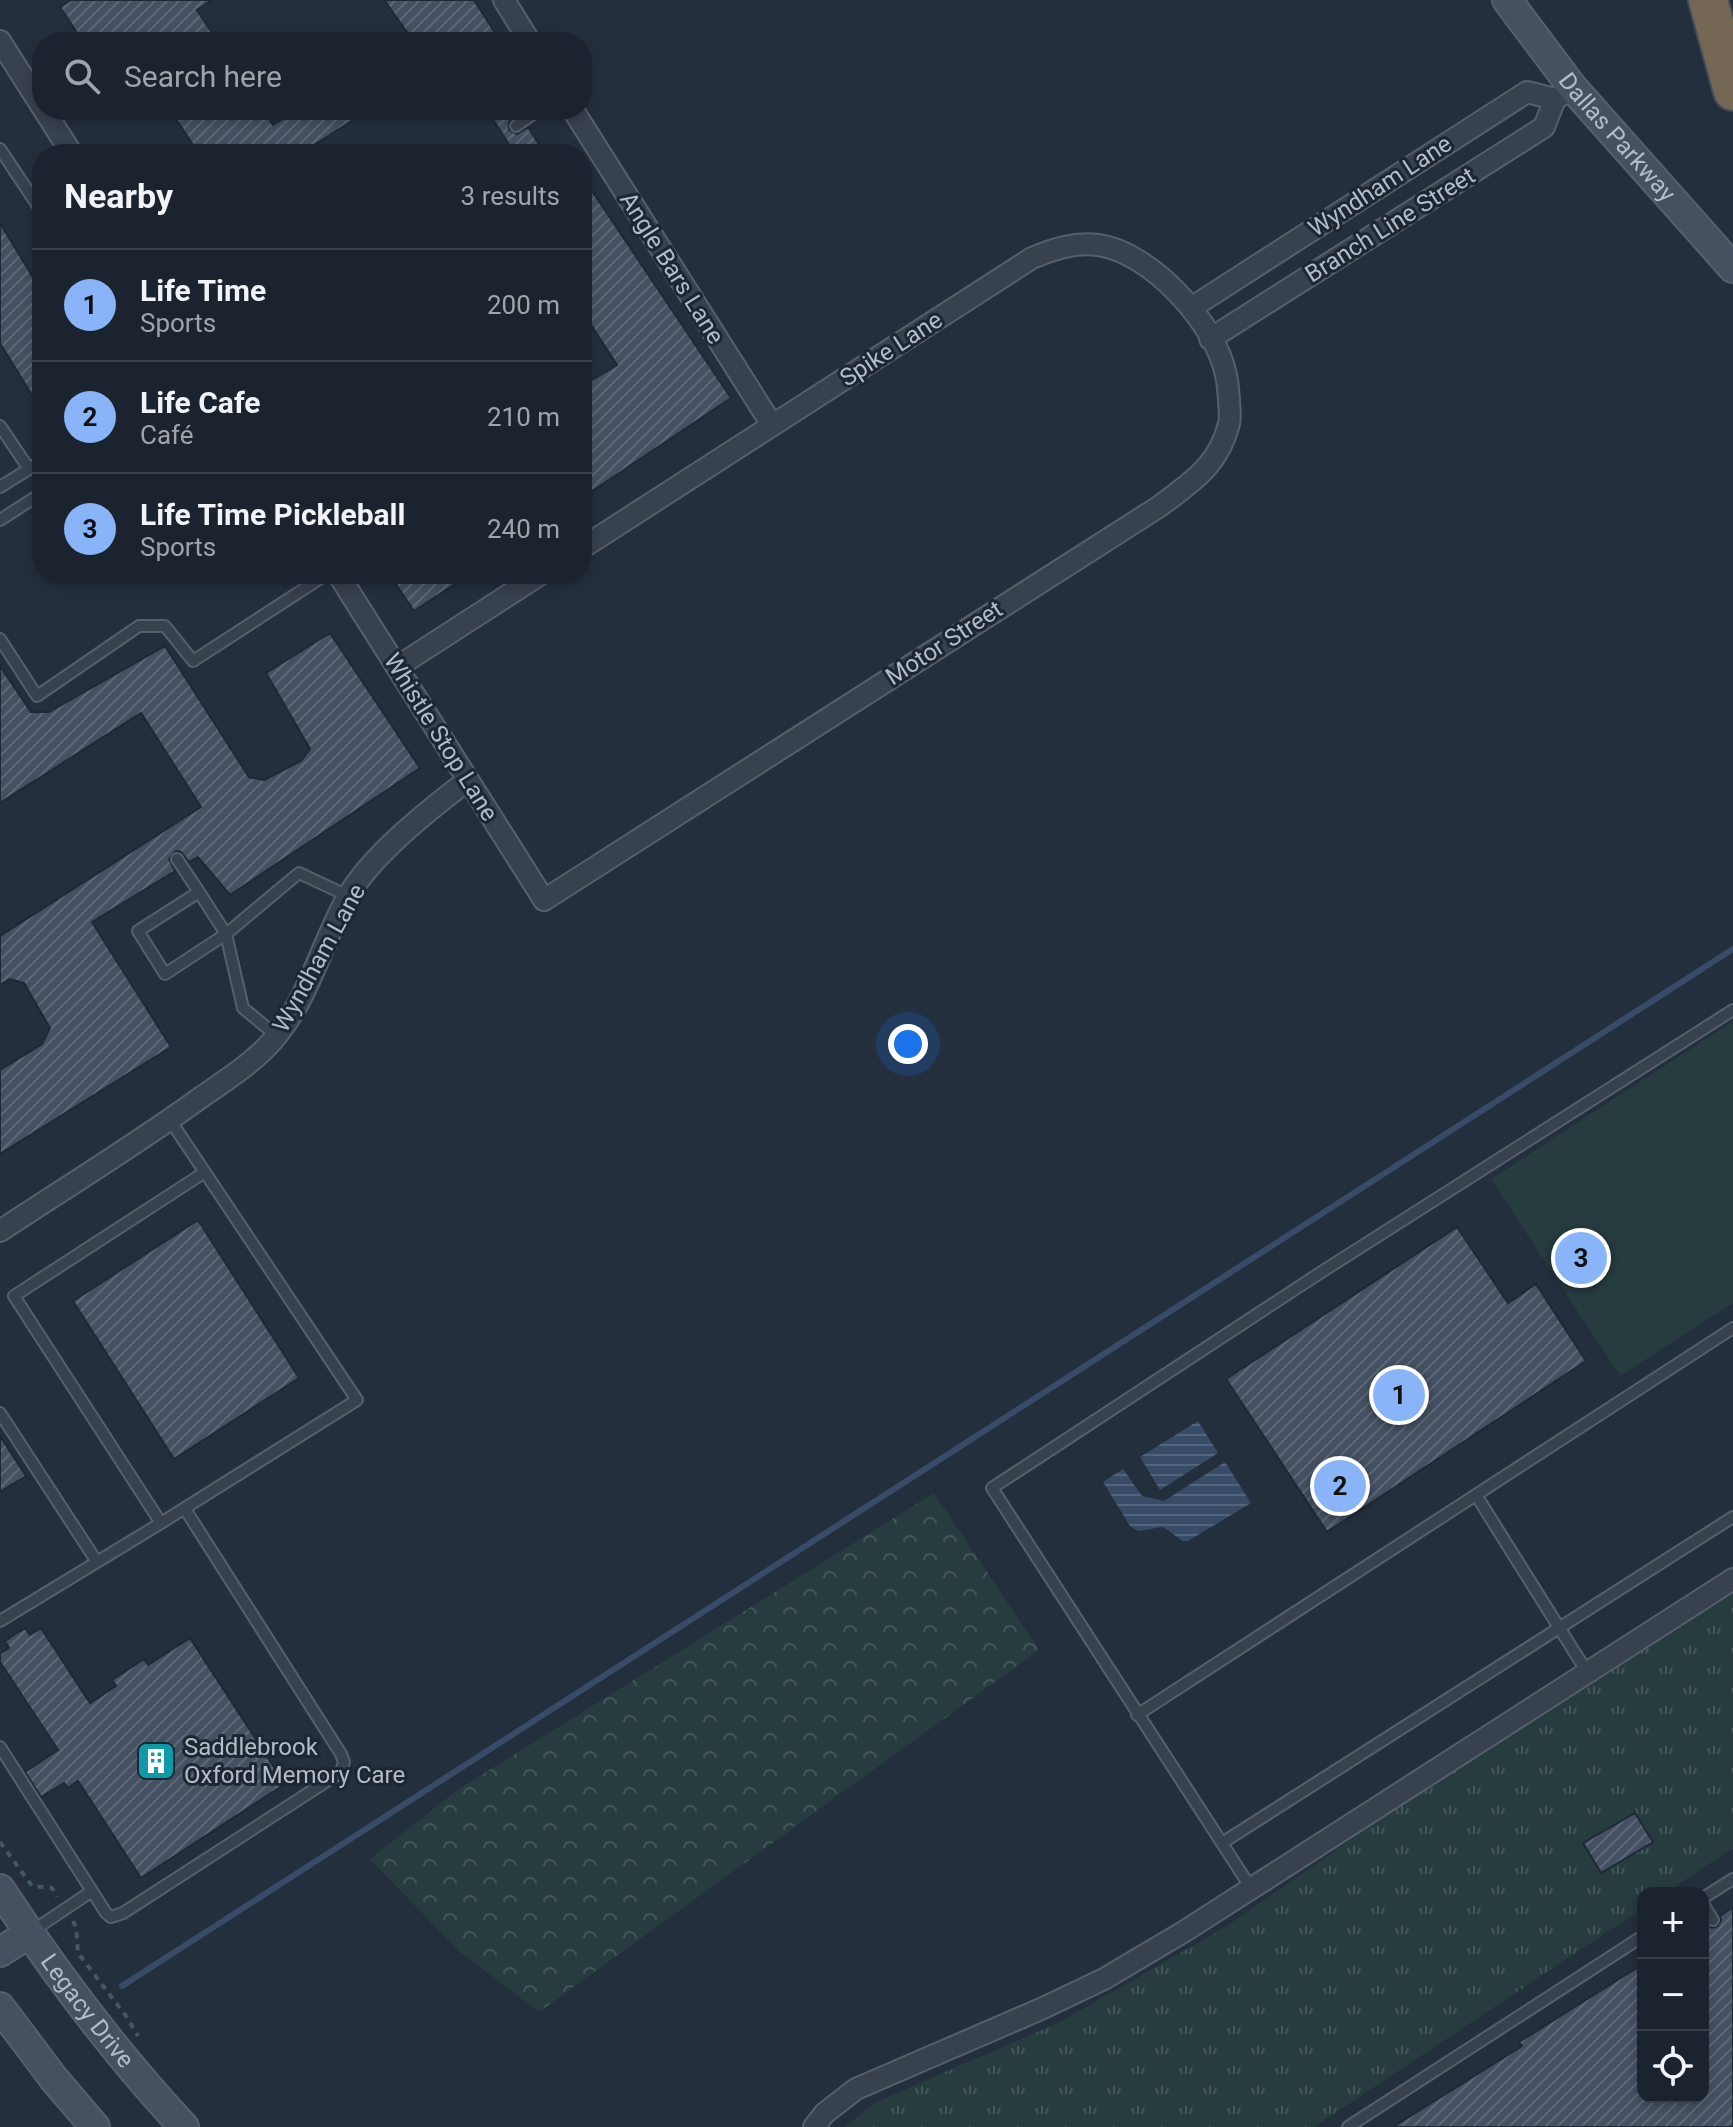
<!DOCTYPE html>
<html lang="en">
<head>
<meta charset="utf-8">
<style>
  :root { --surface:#1b232e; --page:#282f3a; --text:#f1f3f6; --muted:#a0a4aa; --line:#39404a; --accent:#8ab4f8 }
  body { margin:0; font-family:Roboto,sans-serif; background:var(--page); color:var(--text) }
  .controls { position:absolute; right:24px; bottom:24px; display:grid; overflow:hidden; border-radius:16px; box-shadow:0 4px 12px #0003 }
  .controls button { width:72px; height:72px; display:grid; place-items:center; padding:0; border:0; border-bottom:2px solid var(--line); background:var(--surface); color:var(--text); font:40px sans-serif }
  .you { position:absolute; left:908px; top:1044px; width:28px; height:28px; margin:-20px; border:6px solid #fff; border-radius:50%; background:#1a73e8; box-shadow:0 0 0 12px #1a73e833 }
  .badge { display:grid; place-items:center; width:52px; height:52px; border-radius:50%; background:var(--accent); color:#111; font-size:26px; font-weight:700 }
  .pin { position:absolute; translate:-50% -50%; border:4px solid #fff; box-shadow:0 2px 8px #0006 }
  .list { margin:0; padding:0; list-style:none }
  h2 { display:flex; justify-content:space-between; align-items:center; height:104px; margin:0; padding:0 32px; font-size:34px }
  h2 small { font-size:26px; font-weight:400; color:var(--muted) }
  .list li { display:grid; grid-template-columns:52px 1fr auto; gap:24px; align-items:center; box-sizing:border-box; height:112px; padding:0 32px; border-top:2px solid var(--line) }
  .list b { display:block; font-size:30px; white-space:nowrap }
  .list p { margin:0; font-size:26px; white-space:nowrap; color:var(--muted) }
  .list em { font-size:26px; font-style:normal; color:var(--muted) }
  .icon { flex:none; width:44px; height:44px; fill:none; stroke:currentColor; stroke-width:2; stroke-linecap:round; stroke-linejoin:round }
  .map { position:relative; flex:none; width:1733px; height:2127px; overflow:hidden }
  .search { position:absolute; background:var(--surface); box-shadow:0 4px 12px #0003; left:32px; top:32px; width:560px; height:88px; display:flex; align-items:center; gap:20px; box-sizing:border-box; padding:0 28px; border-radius:32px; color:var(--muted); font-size:30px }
  .panel { position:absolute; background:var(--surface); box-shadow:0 4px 12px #0003; left:32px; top:144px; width:560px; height:440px; border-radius:32px }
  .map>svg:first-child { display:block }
</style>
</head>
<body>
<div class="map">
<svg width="1733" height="2127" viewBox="0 0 1733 2127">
  <defs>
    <pattern id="grass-tufts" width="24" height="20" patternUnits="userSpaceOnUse" patternTransform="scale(2)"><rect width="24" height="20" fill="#263c3f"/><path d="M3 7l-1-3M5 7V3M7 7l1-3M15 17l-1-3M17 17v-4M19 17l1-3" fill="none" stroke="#435659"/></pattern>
    <pattern id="forest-crowns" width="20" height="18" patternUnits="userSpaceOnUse" patternTransform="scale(2)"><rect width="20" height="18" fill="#263c3f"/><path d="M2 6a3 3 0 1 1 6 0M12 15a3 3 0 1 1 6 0" fill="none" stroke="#435659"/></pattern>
    <pattern id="water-rules" width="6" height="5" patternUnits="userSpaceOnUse" patternTransform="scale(2)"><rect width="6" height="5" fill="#394c67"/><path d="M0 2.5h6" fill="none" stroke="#53647b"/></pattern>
    <pattern id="building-hatch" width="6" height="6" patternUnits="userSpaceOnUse" patternTransform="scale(2)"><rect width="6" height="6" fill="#455162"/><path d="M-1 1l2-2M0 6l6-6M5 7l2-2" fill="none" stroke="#5d6877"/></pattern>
  </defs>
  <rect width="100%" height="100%" fill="#242f3e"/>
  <path fill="url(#grass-tufts)" d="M1733 1573V1848L1665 1893H1643V1908L1314 2127H844L877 2102 1062 2021 1227 1926Z"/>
  <path fill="url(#forest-crowns)" d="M934 1493 1039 1650 539 2012 460 1952 370 1859 459 1789Z"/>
  <path fill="#263c3f" d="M1733 1021V1303L1620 1376 1491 1179Z"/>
  <path fill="url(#water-rules)" d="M1198 1421 1218 1453 1160 1490 1140 1457Z
    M1225 1462 1251 1503 1188 1541H1182C1156 1521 1168 1528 1138 1531L1130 1526 1103 1482 1123 1469 1142 1496 1164 1501Z"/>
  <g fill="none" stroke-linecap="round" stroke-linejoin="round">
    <path stroke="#394c67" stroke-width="6" d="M122 1986 1733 949"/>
  </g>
  <path fill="url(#building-hatch)" stroke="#1f2835" stroke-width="2" d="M71 0H212L197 10 218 42H83L60 7Z
    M384 0H474L501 42H414Z
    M170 110H263L273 125 297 110H369L300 154H199Z
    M487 110H517L519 114 509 122V130L517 134 528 127 545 154H515Z
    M582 176 731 398 582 498V386L617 365 582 311Z
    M0 223 42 292V412L0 343Z
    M389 574H470L414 611Z
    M330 633 420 768 230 895 198 857 189 862 181 852 176 851 169 859 175 871 92 922 171 1047 0 1154V1070L42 1044 50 1028 24 983 10 979 0 985V936L201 807 141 713 0 803V666L31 712H49L165 646 249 777 264 780 301 761 310 749 266 673Z
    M198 1220 299 1378 174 1459 73 1301Z
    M1457 1227 1508 1303 1536 1284 1586 1361 1327 1532 1226 1379Z
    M0 1436 26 1476 0 1492Z
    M25 1628 30 1635 41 1628 90 1703 116 1686 112 1680 144 1659 148 1665 190 1638 285 1784 141 1878 78 1781 68 1788 64 1783 41 1797 25 1772 58 1750 0 1662V1654L9 1648 5 1641Z
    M1635 1813 1653 1842 1601 1873 1583 1843Z
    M1733 1907V2127H1393L1522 2046 1519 2042 1643 1964V2097H1703V1926L1706 1924 1712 1928 1718 1926 1721 1920 1720 1916Z"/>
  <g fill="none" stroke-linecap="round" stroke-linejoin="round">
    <g stroke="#565f6c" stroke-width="14">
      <path id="service" d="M516 126 539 110
        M0 149 42 212
        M0 426 29 469 0 487
        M29 469 42 460
        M0 520 42 493
        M0 639 37 696 139 626H165L193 661 327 574
        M177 859 199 892
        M277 1036 243 1008 226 934 165 974 138 931 199 892 226 934 299 873 348 896
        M170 1120 357 1400 161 1523 14 1296 205 1172
        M0 1413 97 1562 161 1523
        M1476 1495 1587 1672
        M0 1621 97 1562
        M1137 1715 1733 1328
        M0 1747 106 1913 111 1917 123 1913 341 1772 344 1762 341 1754 185 1509
        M1222 1843 1733 1517
        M1251 1888 992 1488 1323 1271 1733 1010
        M1703 1898 1733 1879
        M1703 1904 1713 1920
        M31 1932 92 1891
        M1348 2127 1643 1936"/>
    </g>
    <g stroke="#565f6c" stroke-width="24">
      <path id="minor" d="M504 0 530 42
        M0 41 42 107
        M44 110 72 154
        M573 110 772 425
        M1191 308 1527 92 1555 99 1573 88
        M1210 339 1544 127 1555 99
        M338 574 544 900 1160 506C1193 481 1218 466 1229 424 1231 416 1229 407 1229 399 1228 391 1228 383 1226 375 1216 324 1151 252 1098 245 1074 242 1054 249 1032 258L582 548
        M397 667 541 574
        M0 1231C68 1186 137 1144 203 1096 229 1078 259 1059 278 1034 310 994 322 943 347 898 370 856 430 809 468 780
        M814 2127 825 2113 856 2089 1041 2009 1104 1979 1185 1931 1733 1579"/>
    </g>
    <g stroke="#565f6c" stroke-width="32">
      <g id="secondary">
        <path id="s1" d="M1507 0 1573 88 1733 268"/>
        <path id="s2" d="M0 1889C55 1973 116 2054 184 2127"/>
        <path d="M0 1952 30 1933"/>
        <path d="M0 2007 54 2079 95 2127"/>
      </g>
    </g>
    <g stroke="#434c59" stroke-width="42">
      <path id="motorway" d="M1708 0 1733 91"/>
    </g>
    <path stroke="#44595c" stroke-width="4" stroke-dasharray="6 6" stroke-linecap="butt" d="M0 1842 32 1886 52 1888 57 1897
      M73 1921 76 1927 78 1953 126 2016 138 2036"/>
    <use href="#service" stroke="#38414e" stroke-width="10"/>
    <use href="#minor" stroke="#38414e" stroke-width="20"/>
    <use href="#secondary" stroke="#465061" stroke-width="28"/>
    <use href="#motorway" stroke="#746855" stroke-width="38"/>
  </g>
  <defs>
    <g id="building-square" transform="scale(2)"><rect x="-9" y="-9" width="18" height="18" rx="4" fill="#0f9aa8" stroke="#1d2633"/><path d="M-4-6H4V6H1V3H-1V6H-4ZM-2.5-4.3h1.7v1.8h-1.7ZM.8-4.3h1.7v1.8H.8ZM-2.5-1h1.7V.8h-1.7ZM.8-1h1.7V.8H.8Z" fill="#fff"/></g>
  </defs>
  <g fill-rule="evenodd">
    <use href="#building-square" x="156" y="1761"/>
  </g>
  <g text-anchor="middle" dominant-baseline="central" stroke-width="6" stroke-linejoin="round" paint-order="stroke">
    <g font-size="24" fill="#b4bcc9" stroke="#1d2633">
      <text stroke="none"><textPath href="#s1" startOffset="176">Dallas Parkway</textPath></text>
      <text transform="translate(1380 186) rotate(-33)">Wyndham Lane</text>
      <text transform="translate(1390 225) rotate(-32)">Branch Line Street</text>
      <text transform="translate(672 268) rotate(58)">Angle Bars Lane</text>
      <text transform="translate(891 349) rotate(-33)">Spike Lane</text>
      <text transform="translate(944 643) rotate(-33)">Motor Street</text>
      <text transform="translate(441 737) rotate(58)">Whistle Stop Lane</text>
      <text transform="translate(319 958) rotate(-61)">Wyndham Lane</text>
      <text stroke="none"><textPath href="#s2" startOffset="150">Legacy Drive</textPath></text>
    </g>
    <g font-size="24" fill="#b4bcc9" stroke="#1d2633" text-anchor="start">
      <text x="184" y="1747">Saddlebrook<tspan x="184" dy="28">Oxford Memory Care</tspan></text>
    </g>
  </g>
</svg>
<div class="controls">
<button>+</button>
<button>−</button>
<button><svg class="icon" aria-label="locate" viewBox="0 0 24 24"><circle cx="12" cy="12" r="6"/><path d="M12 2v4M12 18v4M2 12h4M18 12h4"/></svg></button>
</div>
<div class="you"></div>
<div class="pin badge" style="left:1399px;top:1395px">1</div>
<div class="pin badge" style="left:1340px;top:1486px">2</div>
<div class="pin badge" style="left:1581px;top:1258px">3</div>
<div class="search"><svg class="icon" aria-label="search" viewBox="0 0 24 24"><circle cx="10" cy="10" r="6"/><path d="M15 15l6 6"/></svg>Search here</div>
<section class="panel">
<h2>Nearby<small>3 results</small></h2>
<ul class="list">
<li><span class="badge">1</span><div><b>Life Time</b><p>Sports</p></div><em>200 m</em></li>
<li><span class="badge">2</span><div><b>Life Cafe</b><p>Café</p></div><em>210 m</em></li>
<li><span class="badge">3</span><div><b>Life Time Pickleball</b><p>Sports</p></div><em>240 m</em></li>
</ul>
</section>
</div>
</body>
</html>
